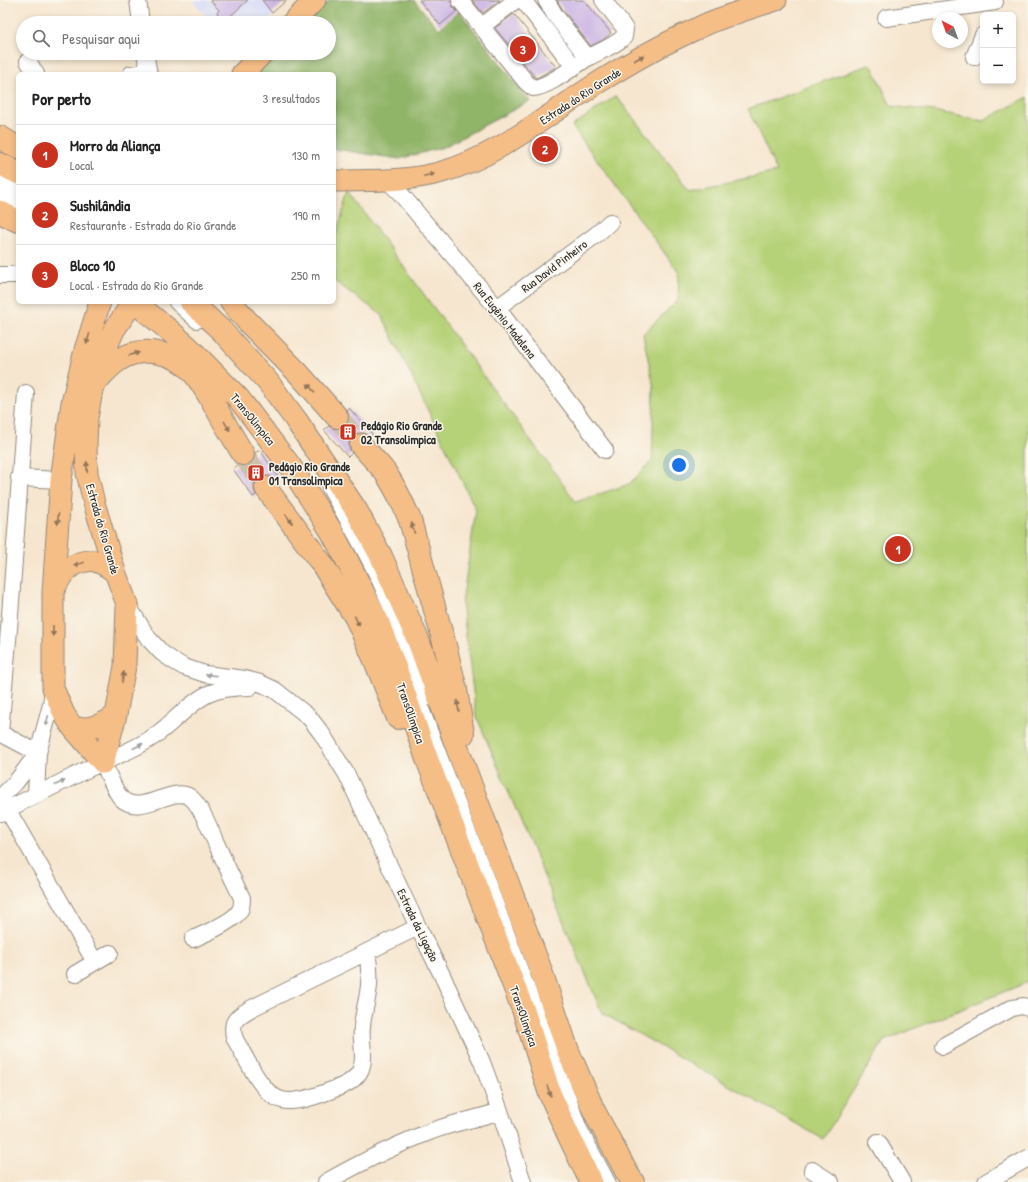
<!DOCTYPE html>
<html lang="pt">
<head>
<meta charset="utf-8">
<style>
  :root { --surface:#fff; --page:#f2f2f2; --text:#222; --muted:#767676; --line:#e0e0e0; --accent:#c8321e }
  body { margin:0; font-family:"Patrick Hand",sans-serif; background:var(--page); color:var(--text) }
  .controls { position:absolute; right:12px; top:12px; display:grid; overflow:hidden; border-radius:6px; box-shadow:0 2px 6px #0003 }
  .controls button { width:36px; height:36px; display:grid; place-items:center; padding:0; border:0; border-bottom:1px solid var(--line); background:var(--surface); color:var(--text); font:20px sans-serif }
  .compass { position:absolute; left:932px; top:12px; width:36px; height:36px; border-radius:50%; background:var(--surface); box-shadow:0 2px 6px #0003; rotate:319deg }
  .you { position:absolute; left:679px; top:465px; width:14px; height:14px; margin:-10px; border:3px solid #fff; border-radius:50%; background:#1a73e8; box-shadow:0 0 0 6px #1a73e833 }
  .badge { display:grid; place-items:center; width:26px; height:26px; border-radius:50%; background:var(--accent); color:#fff; font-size:13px; font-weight:700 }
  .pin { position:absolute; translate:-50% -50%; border:2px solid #fff; box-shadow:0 1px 4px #0006 }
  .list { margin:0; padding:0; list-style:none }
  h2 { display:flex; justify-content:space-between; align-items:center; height:52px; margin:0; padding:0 16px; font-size:17px }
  h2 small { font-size:13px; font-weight:400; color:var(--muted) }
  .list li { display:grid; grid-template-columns:26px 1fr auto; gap:12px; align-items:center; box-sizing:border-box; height:60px; padding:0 16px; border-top:1px solid var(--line) }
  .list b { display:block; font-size:15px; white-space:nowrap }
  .list p { margin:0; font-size:13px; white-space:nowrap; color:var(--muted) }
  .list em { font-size:13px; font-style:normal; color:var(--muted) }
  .icon { flex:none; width:22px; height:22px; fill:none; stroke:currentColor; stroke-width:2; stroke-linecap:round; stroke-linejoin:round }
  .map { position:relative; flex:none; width:1028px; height:1182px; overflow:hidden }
  .search { position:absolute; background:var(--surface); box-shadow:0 2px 6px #0003; left:16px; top:16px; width:320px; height:44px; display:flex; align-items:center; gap:10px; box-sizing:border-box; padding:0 14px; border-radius:22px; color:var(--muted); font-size:15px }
  .panel { position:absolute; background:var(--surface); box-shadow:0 2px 6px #0003; left:16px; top:72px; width:320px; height:232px; border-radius:6px }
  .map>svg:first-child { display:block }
</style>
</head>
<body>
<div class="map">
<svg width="1028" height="1182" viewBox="0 0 1028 1182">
  <rect width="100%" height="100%" fill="#fbf7ec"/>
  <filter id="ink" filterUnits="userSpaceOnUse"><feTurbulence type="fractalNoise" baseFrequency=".025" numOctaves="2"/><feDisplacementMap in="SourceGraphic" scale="8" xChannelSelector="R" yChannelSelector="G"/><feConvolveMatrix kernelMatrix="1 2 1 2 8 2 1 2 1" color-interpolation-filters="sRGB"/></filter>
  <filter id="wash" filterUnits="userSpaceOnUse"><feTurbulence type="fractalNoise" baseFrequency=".012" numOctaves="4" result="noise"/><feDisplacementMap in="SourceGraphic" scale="16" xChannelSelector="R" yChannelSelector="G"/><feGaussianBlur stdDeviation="0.9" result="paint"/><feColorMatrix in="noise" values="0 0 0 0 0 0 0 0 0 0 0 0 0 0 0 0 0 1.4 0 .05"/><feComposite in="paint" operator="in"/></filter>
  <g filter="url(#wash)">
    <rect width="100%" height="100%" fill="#f6e6cf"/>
    <path fill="#d3d9f9" d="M193 0H261L274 15 266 23H214L193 2Z"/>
    <path fill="#b6d278" stroke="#707e52" d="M871 64 891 106 934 111 983 121 1028 97V982L884 1041 823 1139 602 1013 476 715 462 603 476 510 382 315 334 281V242L349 192 576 502 629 484 652 461 654 388 643 334 678 300 679 273 572 126 616 96 690 190 777 172 748 109Z"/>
    <path fill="#90b468" stroke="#5e704a" d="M330 0H414L439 29 459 11 530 101 444 147 399 159 334 149V74H253L275 53H329V23H306Z"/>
    <g id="blocks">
      <path fill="#ccb5e4" d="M210 0H248L225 21 217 13 219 10Z
        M262 0H287L272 13Z
        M419 0H451L452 6 457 11 440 25Z
        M472 0H500L483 13Z
        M557 0H584L611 33 603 40 591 46 563 10Z
        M514 14 556 67 542 75 536 78 495 28Z
        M349 408 373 435 370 437 365 433H359L353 435 349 442V448L352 453 348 457 324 430 329 426 333 429H339L345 427 349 421V415L347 410Z
        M260 450 279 478 276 480 271 476H265L259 478 254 483V490L256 495 253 497 233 469 238 465 244 466 250 465 254 460 255 453Z"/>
    </g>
  </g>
  <g filter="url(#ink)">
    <use href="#blocks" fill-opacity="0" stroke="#90887d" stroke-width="1"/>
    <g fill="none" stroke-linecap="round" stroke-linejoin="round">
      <path stroke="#cdc1ae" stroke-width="22" stroke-dasharray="22 11" stroke-linecap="butt" d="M337 417 361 445
        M243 454 266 488"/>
      <g stroke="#90887d" stroke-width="18">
        <path id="minor" d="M138 0 141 23
          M460 0 526 82 533 88C549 87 574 66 589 57 601 51 614 46 624 37L625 29 620 22 603 0
          M523 0 574 67
          M546 0 555 15 588 58
          M886 18 995 2
          M481 27 516 0
          M145 53 149 74
          M974 57 983 35
          M28 61 36 74
          M131 74 148 72
          M0 176 18 187
          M387 180 400 193 497 308 605 450
          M0 194 18 205
          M0 275H18
          M177 302 197 320
          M497 308 597 234 610 222
          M19 478 61 480
          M330 488C349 522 370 556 385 592 400 627 413 662 426 698
          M127 604 148 638 162 653 172 660 184 667 205 674 245 679 260 683 275 690 309 717 322 734 347 775 418 927 442 975 482 1062 500 1111 523 1182
          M413 688 487 882 579 1129 607 1182
          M0 733 9 629 26 393
          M0 733 38 753
          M103 763C107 771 115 792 121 798 140 818 171 785 190 797 200 804 211 831 216 843 224 861 233 880 242 898 242 902 242 907 240 910 235 921 204 934 193 939
          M36 794 38 753
          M0 798 16 782 38 753 51 705 53 688
          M7 809 95 962
          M0 813C30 798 60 783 90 768 110 759 136 749 153 737 171 725 189 703 208 694 221 688 236 687 250 687
          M367 952C369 963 370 974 369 985 368 999 363 1013 362 1027 360 1041 366 1056 361 1069 356 1081 343 1086 332 1090 319 1095 296 1104 282 1100 264 1096 251 1067 242 1052 240 1047 235 1041 234 1036 233 1032 233 1027 234 1023 237 1016 245 1012 252 1008 307 981 363 954 418 927
          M75 974 110 953
          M943 1046 1012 1008 1023 1006 1028 1008
          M878 1142 902 1182
          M812 1170 831 1182
          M326 1182C360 1163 395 1145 432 1131 454 1122 478 1119 500 1111
          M986 1182 1028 1158"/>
      </g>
      <g stroke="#90887d" stroke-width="23">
        <path id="major" d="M292 23 315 0
          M242 74 263 53
          M334 181C370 180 407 182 442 172 500 156 553 110 604 79 633 61 663 44 694 30 702 26 710 22 719 19 738 12 757 6 776 0
          M100 302 85 350 72 403 61 480 53 592V688L64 714 73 728 103 763
          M54 590C60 577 67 566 82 562 86 561 91 560 95 561 102 563 109 568 115 572
          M73 728C89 730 103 725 116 715
          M103 763 116 715 125 666 127 604 115 572 94 503 87 473 86 446 87 418 93 385 105 351 114 330 133 302"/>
      </g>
      <g stroke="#90887d" stroke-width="24">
        <path id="highway" d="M0 137 18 148
          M0 164 18 173
          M0 212 18 221
          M134 302 169 330 190 349 239 399 290 466 332 532 349 564 378 622 398 675 427 759 524 1012 550 1094 567 1132 591 1182
          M191 302 221 330 268 382 296 420 356 510 381 556 418 640 466 772 541 971 568 1051 594 1111 627 1173 633 1182
          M231 302 248 322 299 374 337 417
          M93 385C101 376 109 366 119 360 142 345 174 352 192 371 200 380 207 393 214 404 223 421 233 437 243 454
          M361 445C369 454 378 463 385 472 395 487 403 503 410 520L447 653 456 690 463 734
          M266 488 322 564 356 618 374 658 398 718"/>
      </g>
      <use href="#minor" stroke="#fff" stroke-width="16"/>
      <use href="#major" stroke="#f6be87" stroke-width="21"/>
      <use href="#highway" stroke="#f6be87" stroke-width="22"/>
    </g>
    <defs><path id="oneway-solid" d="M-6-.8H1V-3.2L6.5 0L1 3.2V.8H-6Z"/></defs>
    <g fill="#907459">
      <use href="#oneway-solid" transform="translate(639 58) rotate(-30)"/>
      <use href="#oneway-solid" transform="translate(429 175) rotate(-12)"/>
      <use href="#oneway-solid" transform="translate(88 339) rotate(107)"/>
      <use href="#oneway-solid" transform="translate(134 354) rotate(-16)"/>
      <use href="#oneway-solid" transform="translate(311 388) rotate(-132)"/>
      <use href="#oneway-solid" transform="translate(227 426) rotate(59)"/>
      <use href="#oneway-solid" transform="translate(87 467) rotate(-93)"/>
      <use href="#oneway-solid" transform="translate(58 519) rotate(94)"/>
      <use href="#oneway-solid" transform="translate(289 519) rotate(54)"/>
      <use href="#oneway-solid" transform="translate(413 528) rotate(-106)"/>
      <use href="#oneway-solid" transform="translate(79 564) rotate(163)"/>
      <use href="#oneway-solid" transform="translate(357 621) rotate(64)"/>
      <use href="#oneway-solid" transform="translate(53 631) rotate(90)"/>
      <use href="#oneway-solid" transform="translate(123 677) rotate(-79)"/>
      <use href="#oneway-solid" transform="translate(458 706) rotate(-99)"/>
      <use href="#oneway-solid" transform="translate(549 1091) rotate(71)"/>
    </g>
    <g fill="#a0a0a0">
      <use href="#oneway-solid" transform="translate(211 675) rotate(-173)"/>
      <use href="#oneway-solid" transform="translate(47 721) rotate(104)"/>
      <use href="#oneway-solid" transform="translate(138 746) rotate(-27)"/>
      <use href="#oneway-solid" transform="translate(60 783) rotate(-25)"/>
    </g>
  </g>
  <defs>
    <g id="building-square" transform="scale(0.9)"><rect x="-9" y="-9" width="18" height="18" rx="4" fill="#c8321e" stroke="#fbf7ec"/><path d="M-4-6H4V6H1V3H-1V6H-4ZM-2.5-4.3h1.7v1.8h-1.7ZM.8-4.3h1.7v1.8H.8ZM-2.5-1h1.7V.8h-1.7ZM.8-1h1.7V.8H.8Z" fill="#fff"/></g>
  </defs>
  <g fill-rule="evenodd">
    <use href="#building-square" x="348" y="432"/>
    <use href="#building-square" x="256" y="473"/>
  </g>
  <g text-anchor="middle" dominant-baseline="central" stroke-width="3" stroke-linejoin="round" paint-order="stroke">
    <g font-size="12" fill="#2b2b2b" stroke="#fbf7ec">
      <text transform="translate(580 96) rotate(-33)">Estrada do Rio Grande</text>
      <text transform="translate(554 266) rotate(-37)">Rua David Pinheiro</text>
      <text transform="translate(505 320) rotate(52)">Rua Eugênio Madalena</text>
      <text transform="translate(253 419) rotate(51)">TransOlímpica</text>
      <text transform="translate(103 529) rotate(74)">Estrada do Rio Grande</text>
      <text transform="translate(411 713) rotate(71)">TransOlímpica</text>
      <text transform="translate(418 925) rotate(64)">Estrada da Ligação</text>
      <text transform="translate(524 1016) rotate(71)">TransOlímpica</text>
    </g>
    <g font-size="12" font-weight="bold" fill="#2b2b2b" stroke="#fbf7ec" text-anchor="start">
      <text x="361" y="425">Pedágio Rio Grande<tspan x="361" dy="14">02 Transolimpica</tspan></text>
      <text x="269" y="466">Pedágio Rio Grande<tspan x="269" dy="14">01 Transolimpica</tspan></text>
    </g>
  </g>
</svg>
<div class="controls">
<button>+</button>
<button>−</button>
</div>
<svg class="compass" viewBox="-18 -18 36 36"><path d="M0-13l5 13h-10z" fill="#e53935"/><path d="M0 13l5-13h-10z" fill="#767676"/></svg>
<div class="you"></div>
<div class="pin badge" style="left:898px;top:549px">1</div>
<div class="pin badge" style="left:545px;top:149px">2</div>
<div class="pin badge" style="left:523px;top:49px">3</div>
<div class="search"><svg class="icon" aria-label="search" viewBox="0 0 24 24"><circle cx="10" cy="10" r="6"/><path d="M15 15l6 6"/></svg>Pesquisar aqui</div>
<section class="panel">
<h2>Por perto<small>3 resultados</small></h2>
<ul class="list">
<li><span class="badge">1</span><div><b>Morro da Aliança</b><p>Local</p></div><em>130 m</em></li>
<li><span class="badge">2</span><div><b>Sushilândia</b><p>Restaurante · Estrada do Rio Grande</p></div><em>190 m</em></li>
<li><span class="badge">3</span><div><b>Bloco 10</b><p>Local · Estrada do Rio Grande</p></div><em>250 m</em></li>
</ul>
</section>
</div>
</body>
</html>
